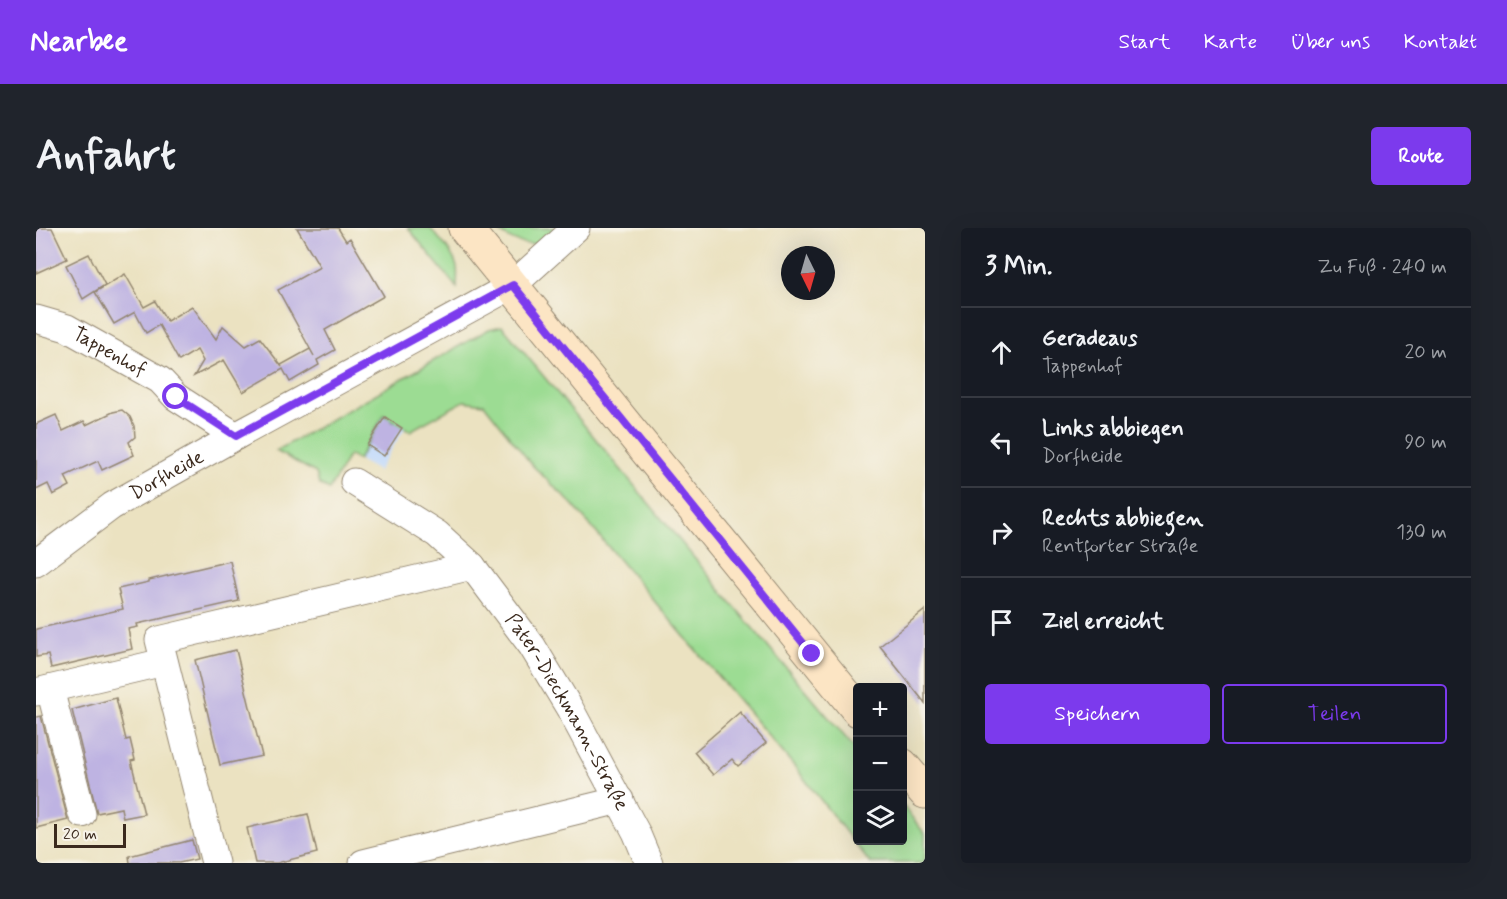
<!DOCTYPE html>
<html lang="de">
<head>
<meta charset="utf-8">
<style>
  :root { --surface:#171b24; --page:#20242c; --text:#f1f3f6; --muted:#9ea1a6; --line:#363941; --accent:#7c3aed }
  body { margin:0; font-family:Mynerve,sans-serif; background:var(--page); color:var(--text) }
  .controls { position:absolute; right:18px; bottom:18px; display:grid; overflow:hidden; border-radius:6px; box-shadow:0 6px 24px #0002 }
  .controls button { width:54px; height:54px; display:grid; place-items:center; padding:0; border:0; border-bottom:2px solid var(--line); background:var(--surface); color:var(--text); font:30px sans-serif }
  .compass { position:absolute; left:745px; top:18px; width:54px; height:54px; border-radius:50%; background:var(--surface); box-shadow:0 6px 24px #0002; rotate:175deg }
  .scale { position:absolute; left:18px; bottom:15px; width:72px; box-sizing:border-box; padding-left:6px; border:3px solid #3b2a1e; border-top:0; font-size:16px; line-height:21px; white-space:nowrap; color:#3b2a1e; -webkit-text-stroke:4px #f7f3e8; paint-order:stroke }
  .stop { position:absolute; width:18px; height:18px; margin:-14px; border:4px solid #7c3aed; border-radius:50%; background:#fff }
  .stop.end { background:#7c3aed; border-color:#fff; box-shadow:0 2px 6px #0008 }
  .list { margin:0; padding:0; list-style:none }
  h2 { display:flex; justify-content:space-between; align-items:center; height:78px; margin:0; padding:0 24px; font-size:26px }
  h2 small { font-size:20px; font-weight:400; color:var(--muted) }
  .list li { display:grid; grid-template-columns:39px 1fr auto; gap:18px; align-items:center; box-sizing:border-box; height:90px; padding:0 24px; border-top:2px solid var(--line) }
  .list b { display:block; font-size:22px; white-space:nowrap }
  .list p { margin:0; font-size:20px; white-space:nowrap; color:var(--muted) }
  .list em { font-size:20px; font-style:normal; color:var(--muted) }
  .actions { display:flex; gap:12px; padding:18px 24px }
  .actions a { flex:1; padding:14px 0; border:2px solid var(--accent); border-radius:6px; text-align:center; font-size:21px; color:var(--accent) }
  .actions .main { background:var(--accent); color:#fff }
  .icon { flex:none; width:33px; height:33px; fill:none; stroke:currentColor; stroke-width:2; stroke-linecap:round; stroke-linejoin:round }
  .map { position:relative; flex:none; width:889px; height:635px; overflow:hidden; border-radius:6px }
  header { display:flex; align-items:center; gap:36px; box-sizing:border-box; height:84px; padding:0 30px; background:var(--accent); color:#fff }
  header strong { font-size:28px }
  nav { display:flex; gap:33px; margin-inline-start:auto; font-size:21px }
  .intro { display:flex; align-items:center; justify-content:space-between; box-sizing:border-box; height:144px; padding:0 36px }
  h1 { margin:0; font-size:42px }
  .button { padding:15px 27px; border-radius:6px; background:var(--accent); color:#fff; font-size:21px; font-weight:700 }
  main { display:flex; gap:36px; padding:0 36px }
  aside { flex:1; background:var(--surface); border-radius:6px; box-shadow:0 6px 24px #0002 }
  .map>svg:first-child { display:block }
</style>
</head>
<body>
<header>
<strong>Nearbee</strong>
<nav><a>Start</a><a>Karte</a><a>Über uns</a><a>Kontakt</a></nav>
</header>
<div class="intro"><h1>Anfahrt</h1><a class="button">Route</a></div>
<main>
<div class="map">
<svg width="889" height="635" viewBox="0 0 889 635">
  <rect width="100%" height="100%" fill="#f7f3e8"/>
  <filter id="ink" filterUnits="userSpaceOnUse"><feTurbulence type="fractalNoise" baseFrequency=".0167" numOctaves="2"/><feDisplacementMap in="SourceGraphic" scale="12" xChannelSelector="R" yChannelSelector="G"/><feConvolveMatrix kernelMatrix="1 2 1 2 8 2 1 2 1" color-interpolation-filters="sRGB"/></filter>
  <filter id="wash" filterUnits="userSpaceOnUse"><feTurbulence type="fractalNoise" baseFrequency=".008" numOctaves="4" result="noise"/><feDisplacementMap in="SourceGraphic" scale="24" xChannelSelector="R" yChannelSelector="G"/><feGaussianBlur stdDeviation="1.35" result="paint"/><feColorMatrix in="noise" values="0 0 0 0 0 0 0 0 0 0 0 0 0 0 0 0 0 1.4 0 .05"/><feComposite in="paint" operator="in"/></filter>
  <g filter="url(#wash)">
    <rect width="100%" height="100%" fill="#ebe2c1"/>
    <path fill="#c8ddf9" d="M348 187 369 200 342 243 322 232Z"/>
    <path fill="#9cdc93" stroke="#6c8358" stroke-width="1.5" d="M372 0H394C403 10 419 27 421 40 422 46 421 53 421 60Z
      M460 0H523C517 5 510 11 504 14 490 21 469 10 460 0Z
      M466 98 698 378 821 523 822 612H866L867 578 889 606V635H834L759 539 536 276 497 238 448 176 428 173 374 203 348 187 322 232 313 227 293 262 283 256 280 245 240 223 453 101Z"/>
    <g id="blocks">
      <path fill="#beb3e2" d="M0 0H16L31 31 0 45Z
        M261 0H302L310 13 314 10 348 68 289 102 299 122 281 132 283 137 254 154 247 141 207 164 188 132 158 148 167 133 161 122 143 133 123 97 110 105 99 84 78 96 59 64 89 46 108 79 119 73 131 93 156 78 180 111 187 98 210 118 224 110 246 139 245 137 274 121 278 128 242 62 284 39Z
        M53 26 69 57 47 71 30 37Z
        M86 182 94 189 98 198 99 209 93 214 98 227 66 242 62 233 29 248 34 258 17 267 12 256 0 262V196L20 187 27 203 48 193 50 197 77 184Z
        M349 189 366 200 348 228 331 217Z
        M194 333 203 373 101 396 102 399 92 401 96 421 15 440 12 427 0 429V401L87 381 82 361 113 354V352Z
        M889 382V475L844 418Z
        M200 422 226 528 184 537 159 432Z
        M80 470 90 512 94 511 99 532 95 533 108 586 87 590 85 580 61 585 36 482Z
        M704 484 730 515 702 538 696 531 677 547 658 524Z
        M5 488 32 592 0 600V489Z
        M272 586 281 625 241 635H219L211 600Z
        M156 612 161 631 143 635H94L93 628Z"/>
    </g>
  </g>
  <g filter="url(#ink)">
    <use href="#blocks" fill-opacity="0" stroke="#938670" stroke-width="1.5"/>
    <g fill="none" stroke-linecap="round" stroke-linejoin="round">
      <g stroke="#938670" stroke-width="29">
        <g id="minor">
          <path id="s1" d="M0 91 31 100 124 152 140 169 200 208"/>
          <path id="s2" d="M318 254 401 306 436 338 496 418 534 481 600 604 613 635"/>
          <path id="s3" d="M0 335 76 278 200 208 477 57 540 0"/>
          <path d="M14 461 46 586"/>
          <path d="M0 464 128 434"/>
          <path d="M179 635 123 412 436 338"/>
          <path d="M327 635 584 572"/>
        </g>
      </g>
      <g stroke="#938670" stroke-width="35">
        <path id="secondary" d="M429 0 822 482
          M866 537 889 564"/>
      </g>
      <use href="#minor" stroke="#fff" stroke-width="27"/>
      <use href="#secondary" stroke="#fce5c4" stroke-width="33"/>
    </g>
  </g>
  <g fill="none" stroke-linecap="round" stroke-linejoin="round" filter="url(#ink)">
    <path stroke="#7c3aed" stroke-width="8" d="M140 169 200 208 477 57 776 426"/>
  </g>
  <g text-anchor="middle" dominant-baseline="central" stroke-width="4.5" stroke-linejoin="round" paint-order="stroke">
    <g font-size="20" fill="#3b2a1e" stroke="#f7f3e8">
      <text stroke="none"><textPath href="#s1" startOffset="81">Tappenhof</textPath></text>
      <text stroke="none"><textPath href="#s3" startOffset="158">Dorfheide</textPath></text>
      <text stroke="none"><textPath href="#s2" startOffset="320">Pater-Dieckmann-Straße</textPath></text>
    </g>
  </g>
</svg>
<div class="controls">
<button>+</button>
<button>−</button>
<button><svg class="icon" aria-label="layers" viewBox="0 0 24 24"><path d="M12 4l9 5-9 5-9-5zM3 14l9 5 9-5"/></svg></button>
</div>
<svg class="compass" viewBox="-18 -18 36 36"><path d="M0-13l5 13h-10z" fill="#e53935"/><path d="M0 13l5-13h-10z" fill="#9ea1a6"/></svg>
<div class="scale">20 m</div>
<div class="stop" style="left:140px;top:169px"></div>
<div class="stop end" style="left:776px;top:426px"></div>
</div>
<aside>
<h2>3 Min.<small>Zu Fuß · 240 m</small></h2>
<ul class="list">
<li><svg class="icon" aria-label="ahead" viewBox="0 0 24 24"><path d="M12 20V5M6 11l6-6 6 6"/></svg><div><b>Geradeaus</b><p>Tappenhof</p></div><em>20 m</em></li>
<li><svg class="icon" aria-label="left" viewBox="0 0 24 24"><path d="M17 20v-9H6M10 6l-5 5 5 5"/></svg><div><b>Links abbiegen</b><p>Dorfheide</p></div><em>90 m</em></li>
<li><svg class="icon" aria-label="right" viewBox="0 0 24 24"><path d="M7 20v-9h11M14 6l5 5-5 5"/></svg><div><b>Rechts abbiegen</b><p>Rentforter Straße</p></div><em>130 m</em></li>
<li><svg class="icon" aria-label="arrive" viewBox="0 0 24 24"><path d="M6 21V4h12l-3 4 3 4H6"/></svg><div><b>Ziel erreicht</b></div></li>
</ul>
<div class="actions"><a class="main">Speichern</a><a>Teilen</a></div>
</aside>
</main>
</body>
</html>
